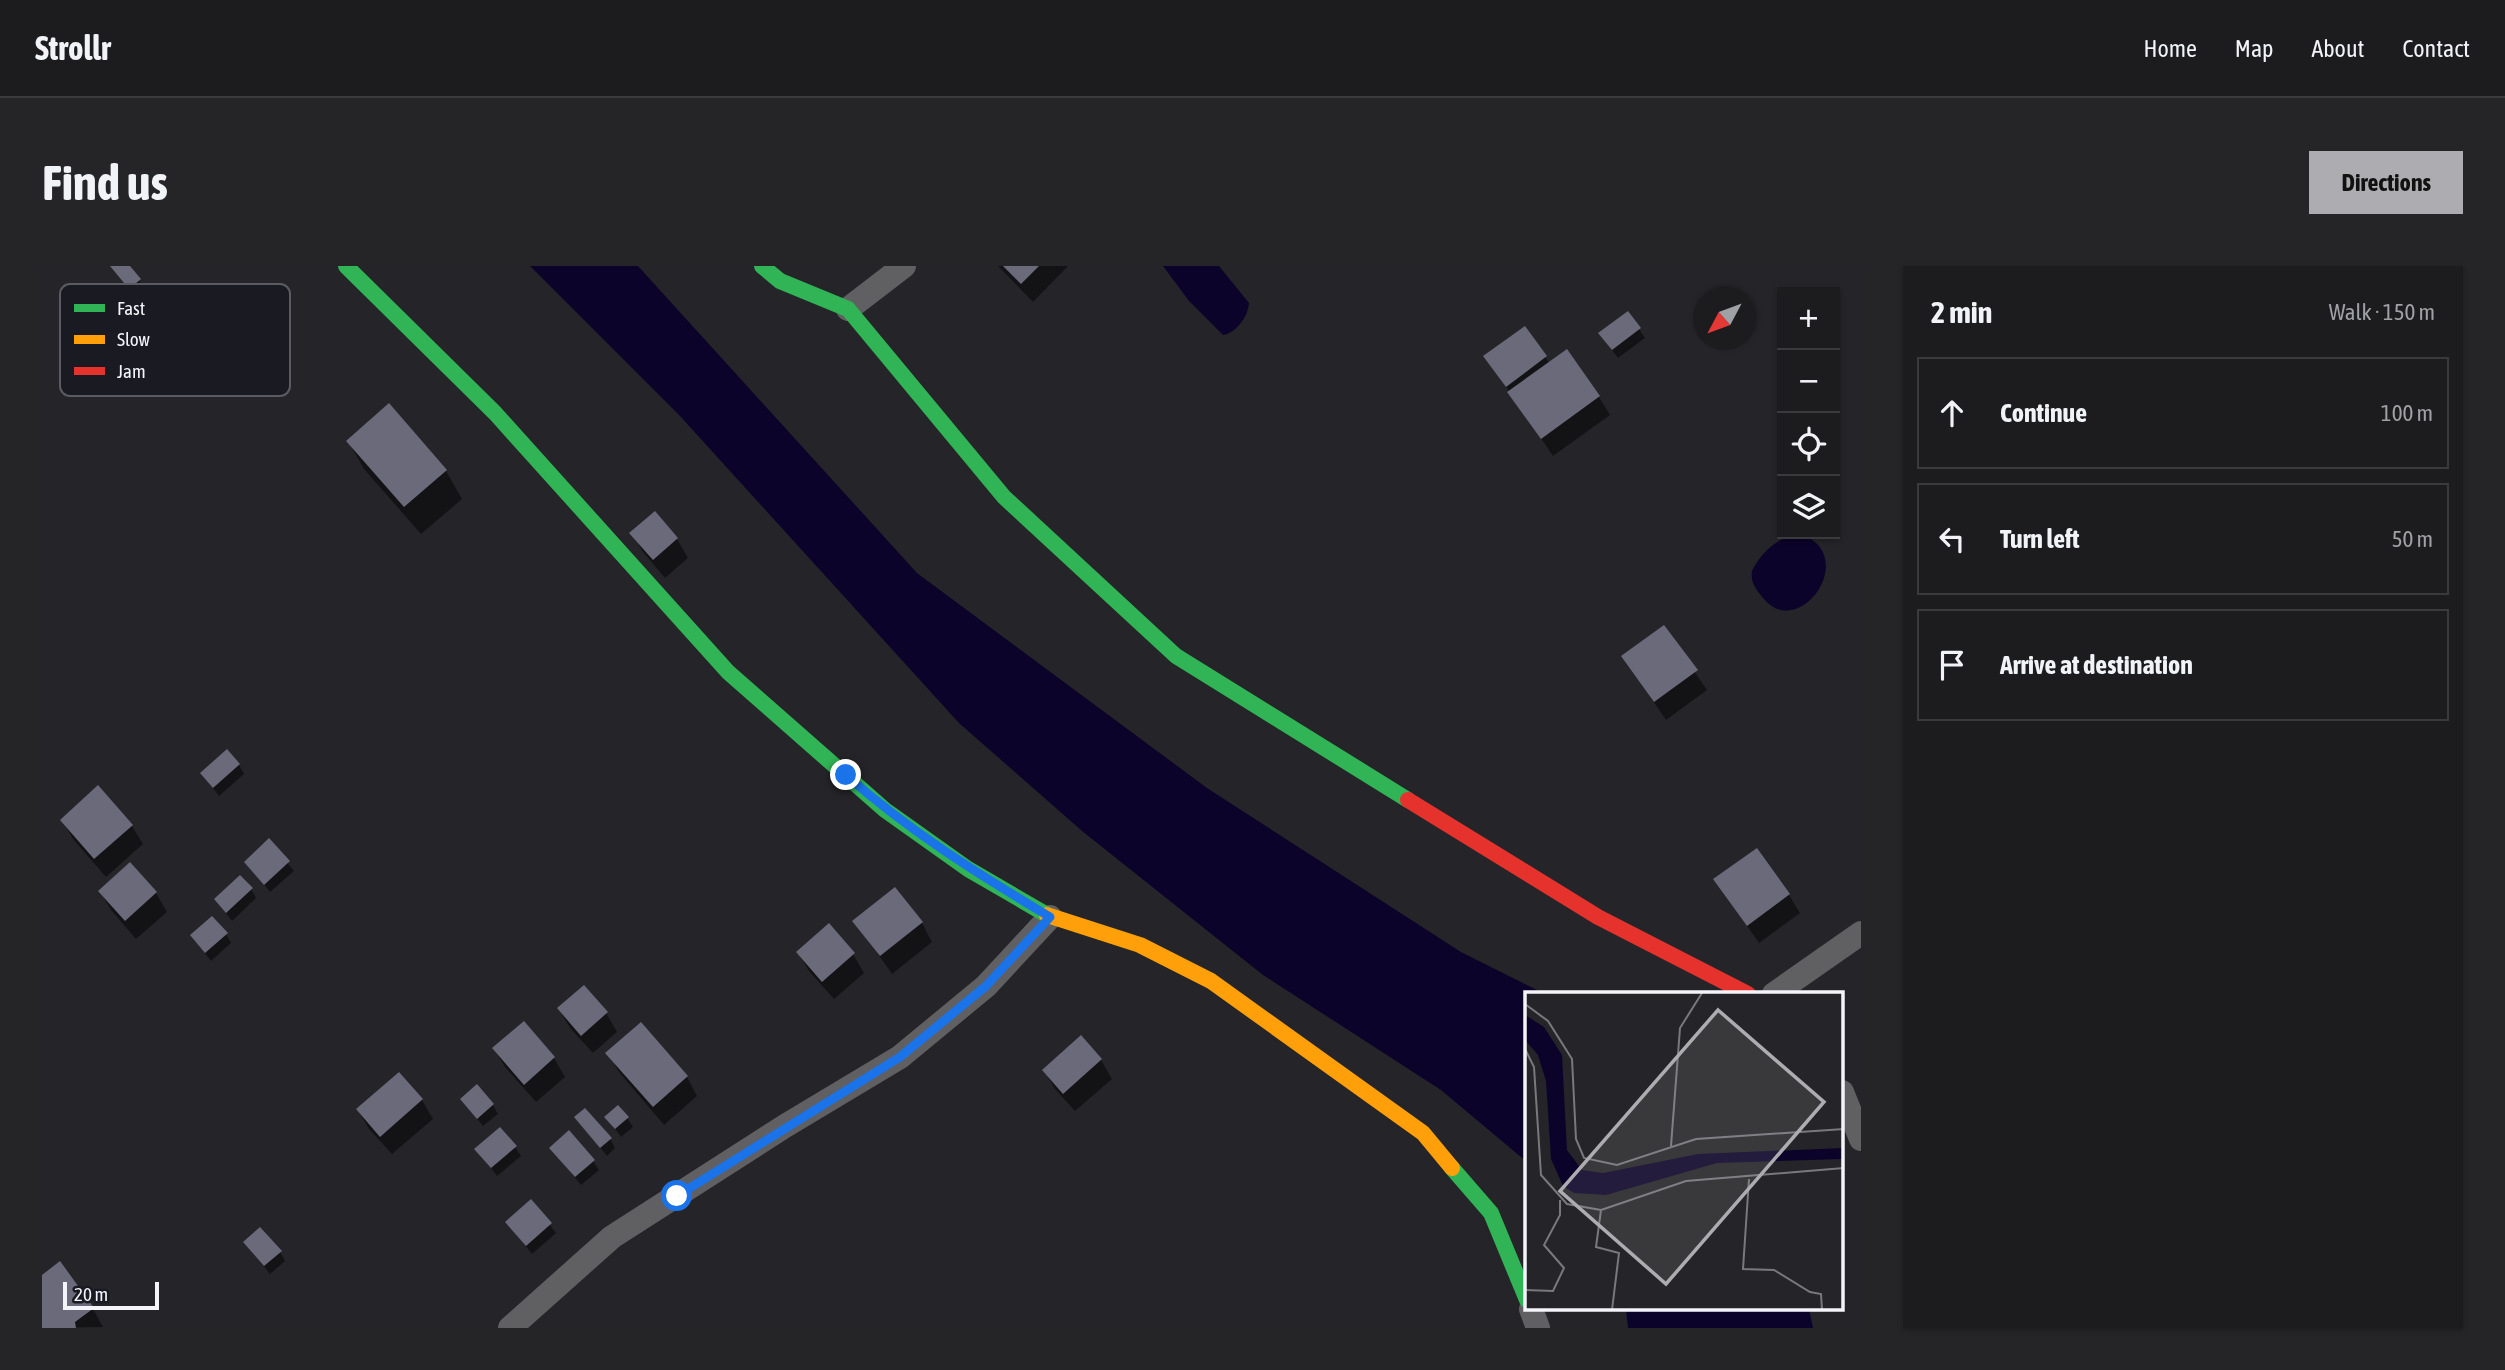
<!DOCTYPE html>
<html lang="en">
<head>
<meta charset="utf-8">
<style>
  :root { --surface:#1c1c1f; --page:#252528; --text:#f1f3f6; --muted:#a0a1a4; --line:#3a3a3d; --accent:#acacb1 }
  body { margin:0; font-family:"Asap Condensed",sans-serif; background:var(--page); color:var(--text) }
  .controls { position:absolute; right:21px; top:21px; display:grid; overflow:hidden; border-radius:0px; box-shadow:0 2px 5px #0004 }
  .controls button { width:63px; height:63px; display:grid; place-items:center; padding:0; border:0; border-bottom:2px solid var(--line); background:var(--surface); color:var(--text); font:35px sans-serif }
  .compass { position:absolute; left:1651px; top:21px; width:63px; height:63px; border-radius:50%; background:var(--surface); box-shadow:0 2px 5px #0004; rotate:229deg }
  .scale { position:absolute; left:21px; bottom:18px; width:96px; box-sizing:border-box; padding-left:7px; border:4px solid #f4f4fa; border-top:0; font-size:19px; line-height:24px; white-space:nowrap; color:#f4f4fa; -webkit-text-stroke:5px #1a1a22; paint-order:stroke }
  .stop { position:absolute; width:21px; height:21px; margin:-16px; border:5px solid #1a73e8; border-radius:50%; background:#fff }
  .stop.end { background:#1a73e8; border-color:#fff; box-shadow:0 2px 7px #0008 }
  .list { margin:0; padding:0; list-style:none }
  h2 { display:flex; justify-content:space-between; align-items:center; height:91px; margin:0; padding:0 28px; font-size:30px }
  h2 small { font-size:23px; font-weight:400; color:var(--muted) }
  .list li { display:grid; grid-template-columns:46px 1fr auto; gap:21px; align-items:center; box-sizing:border-box; height:112px; margin:0 14px 14px; padding:0 14px; border:2px solid var(--line); border-radius:0px }
  .list b { display:block; font-size:26px; white-space:nowrap }
  .list em { font-size:23px; font-style:normal; color:var(--muted) }
  .icon { flex:none; width:38px; height:38px; fill:none; stroke:currentColor; stroke-width:2; stroke-linecap:round; stroke-linejoin:round }
  .map { position:relative; flex:none; width:1819px; height:1062px; overflow:hidden; border-radius:0px }
  header { display:flex; align-items:center; gap:42px; box-sizing:border-box; height:98px; padding:0 35px; background:var(--surface); border-bottom:2px solid var(--line) }
  header strong { font-size:33px }
  nav { display:flex; gap:38px; margin-inline-start:auto; font-size:24px }
  .intro { display:flex; align-items:center; justify-content:space-between; box-sizing:border-box; height:168px; padding:0 42px }
  h1 { margin:0; font-size:49px }
  .button { padding:18px 32px; border-radius:0px; background:var(--accent); color:#111; font-size:24px; font-weight:700 }
  main { display:flex; gap:42px; padding:0 42px }
  aside { flex:1; background:var(--surface); border-radius:0px; box-shadow:0 2px 5px #0004 }
  .map>svg:first-child { display:block }
</style>
</head>
<body>
<header>
<strong>Strollr</strong>
<nav><a>Home</a><a>Map</a><a>About</a><a>Contact</a></nav>
</header>
<div class="intro"><h1>Find us</h1><a class="button">Directions</a></div>
<main>
<div class="map">
<svg width="1819" height="1062" viewBox="0 0 1819 1062">
  <rect width="100%" height="100%" fill="#252529"/>
  <path fill="#0c032a" d="M488 0H596L875 307 1165 522 1419 686 1503 728H1485V896L1399 824 1221 709 1040 565 917 457 638 150Z
    M1121 0H1177L1207 37C1206 51 1194 67 1181 69L1147 35Z
    M1758 268C1819 288 1758 376 1722 333 1715 325 1708 317 1710 305 1719 286 1737 270 1758 268Z
    M1584 1043H1767L1771 1062H1586Z"/>
  <path fill="#0007" d="M86 0 103 23 93 30 71 1Z
    M956 0H1026L991 36Z
    M1586 47 1603 72 1576 92 1564 76Z
    M1483 62 1508 98 1557 131 1568 149 1511 190 1443 90Z
    M306 175 404 205 420 233 379 268 322 203Z
    M590 267 635 273 646 292 623 312 601 286Z
    M1622 361 1665 424 1624 454 1581 391Z
    M197 499 202 508 177 530 160 508Z
    M20 554 90 560 101 578 64 611 31 573Z
    M227 575 252 605 228 626 204 596Z
    M88 598 114 627 125 646 94 673 69 644 58 625Z
    M1673 614 1747 629 1758 647 1717 677Z
    M209 623 214 632 190 655 174 634Z
    M813 655 880 657 890 676 850 708Z
    M184 668 189 677 169 695 150 670Z
    M756 686 811 688 822 707 792 733 767 705Z
    M517 743 564 747 575 766 551 787 528 762Z
    M482 757 512 792 523 811 494 836 463 801 452 783Z
    M599 759 645 811 655 830 622 859 577 806 566 787Z
    M1059 794 1070 813 1033 845 1013 823 1002 804Z
    M420 833 451 839 456 848 441 860Z
    M380 834 391 853 350 888 327 863 316 844Z
    M564 851 585 852 591 861 579 871Z
    M534 852 568 873 573 882 565 890Z
    M473 881 479 890 455 910 435 883Z
    M509 882 551 895 557 904 539 919Z
    M489 935 514 967 490 988 465 956Z
    M203 976 238 986 243 995 228 1008Z
    M0 1011 51 1043 61 1061 0 1062Z"/>
  <path fill="#6a6a7a" d="M68 0H88L99 13 87 23Z
    M961 0H997L979 18Z
    M1586 45 1599 62 1570 84 1556 67Z
    M1483 60 1505 90 1464 121 1441 90Z
    M1525 83 1558 130 1499 173 1465 126Z
    M347 137 405 204 362 241 304 175Z
    M613 245 636 272 611 294 587 267Z
    M1622 359 1656 404 1612 436 1579 390Z
    M185 483 198 498 171 522 158 507Z
    M56 519 91 559 52 593 18 554Z
    M227 572 248 595 222 619 202 596Z
    M1715 582 1748 628 1705 660 1671 613Z
    M88 596 115 626 83 655 56 625Z
    M198 609 211 622 184 647 172 633Z
    M853 621 881 656 838 690 810 655Z
    M170 650 186 667 163 687 148 669Z
    M787 657 813 687 780 716 754 686Z
    M542 719 566 746 539 770 515 742Z
    M482 755 513 791 482 819 450 782Z
    M599 756 646 810 611 841 563 787Z
    M1039 769 1060 793 1021 828 1000 804Z
    M357 806 381 833 338 871 314 843Z
    M435 818 452 838 435 853 418 833Z
    M576 839 587 851 573 863 562 851Z
    M543 842 570 872 558 882 532 851Z
    M458 861 475 880 449 902 432 883Z
    M527 864 553 894 533 911 507 882Z
    M489 933 510 957 484 980 463 956Z
    M218 961 240 985 222 1000 201 976Z
    M18 995 52 1042 33 1056 34 1062H0V1009Z"/>
  <g fill="none" stroke-linecap="round" stroke-linejoin="round">
    <path stroke="#606062" stroke-width="24" d="M806 43 862 0
      M1732 728 1819 667
      M1800 826 1819 873
      M1489 1043 1496 1062
      M468 1062 570 971 743 860 858 791 944 720 1008 651"/>
    <path stroke="#30b455" stroke-width="16" d="M304 0 453 147 686 406 843 544 926 603 1005 649
      M720 0 738 15 806 43 962 231 1134 390 1366 534
      M1410 902 1449 947 1485 1034"/>
    <path stroke="#ff9f0a" stroke-width="16" d="M1005 649 1098 679 1169 715 1381 867 1410 902"/>
    <path stroke="#e5322d" stroke-width="16" d="M1366 534 1556 651 1706 728"/>
  </g>
  <g fill="none" stroke-linecap="round" stroke-linejoin="round">
    <path stroke="#1a73e8" stroke-width="9" d="M635 930 858 791 944 720 1008 651C936 608 867 565 804 509"/>
  </g>
  <g transform="translate(1483 726)">
    <rect width="318" height="318" fill="#252529"/>
    <path d="M0 23 19 35 37 63 42 158 57 178 78 181 173 162 318 156V167L192 171 81 203 49 201 38 194 26 167 21 89 13 63 0 48Z" fill="#0c032a"/>
    <path fill="none" stroke="#78787d" stroke-width="2" d="M0 12 23 29 47 67 51 147 59 166 92 173 171 147 319 137M0 57 9 75 16 183 42 212 76 218M146 154 155 36 177 1M224 187 218 277 249 278 285 300 296 302 297 318M0 298 28 299 39 276 19 253 35 223V208M87 318 94 261 71 255 76 218 161 189 319 176"/>
    <path fill="#acacb1" fill-opacity="0.15" stroke="#acacb1" stroke-width="3.5" d="M193 18 299 110 141 292 35 199Z"/>
    <rect width="318" height="318" fill="none" stroke="#f4f4fa" stroke-width="3.5"/>
  </g>
  <rect x="18" y="18" width="230" height="112" rx="10" fill="#1a1a22" stroke="#5b5b63" stroke-width="2"/>
  <rect x="32" y="38" width="31" height="8" fill="#30b455"/>
  <rect x="32" y="69" width="31" height="9" fill="#ff9f0a"/>
  <rect x="32" y="101" width="31" height="8" fill="#e5322d"/>
  <g font-size="19" fill="#f4f4fa">
    <text x="75" y="49">Fast</text>
    <text x="75" y="80">Slow</text>
    <text x="75" y="112">Jam</text>
  </g>
</svg>
<div class="controls">
<button>+</button>
<button>−</button>
<button><svg class="icon" aria-label="locate" viewBox="0 0 24 24"><circle cx="12" cy="12" r="6"/><path d="M12 2v4M12 18v4M2 12h4M18 12h4"/></svg></button>
<button><svg class="icon" aria-label="layers" viewBox="0 0 24 24"><path d="M12 4l9 5-9 5-9-5zM3 14l9 5 9-5"/></svg></button>
</div>
<svg class="compass" viewBox="-18 -18 36 36"><path d="M0-13l5 13h-10z" fill="#e53935"/><path d="M0 13l5-13h-10z" fill="#a0a1a4"/></svg>
<div class="scale">20 m</div>
<div class="stop" style="left:635px;top:930px"></div>
<div class="stop end" style="left:804px;top:509px"></div>
</div>
<aside>
<h2>2 min<small>Walk · 150 m</small></h2>
<ul class="list">
<li><svg class="icon" aria-label="ahead" viewBox="0 0 24 24"><path d="M12 20V5M6 11l6-6 6 6"/></svg><div><b>Continue</b></div><em>100 m</em></li>
<li><svg class="icon" aria-label="left" viewBox="0 0 24 24"><path d="M17 20v-9H6M10 6l-5 5 5 5"/></svg><div><b>Turn left</b></div><em>50 m</em></li>
<li><svg class="icon" aria-label="arrive" viewBox="0 0 24 24"><path d="M6 21V4h12l-3 4 3 4H6"/></svg><div><b>Arrive at destination</b></div></li>
</ul>
</aside>
</main>
</body>
</html>
